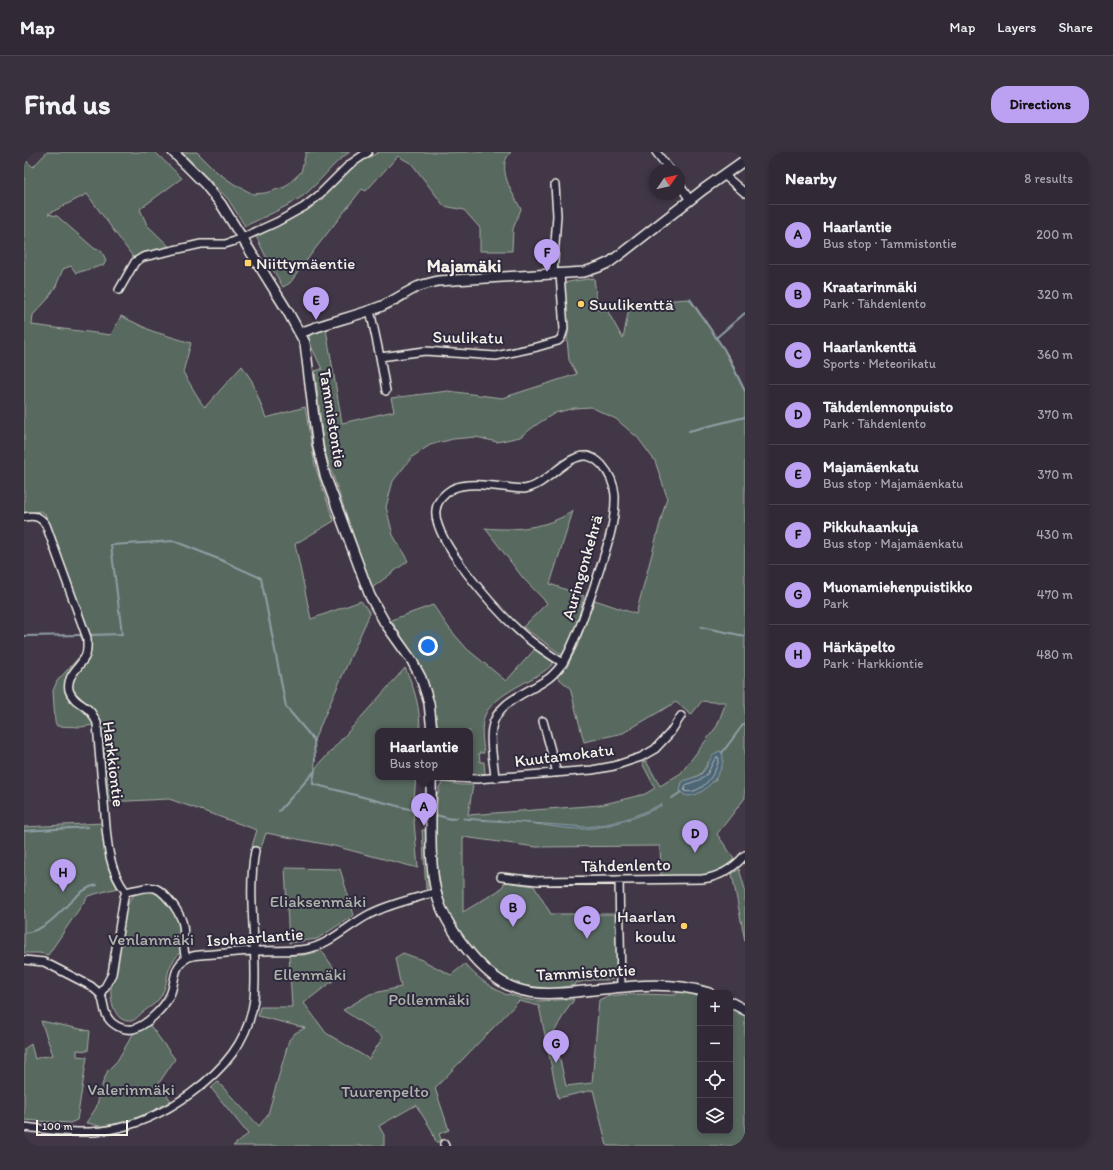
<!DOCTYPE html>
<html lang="en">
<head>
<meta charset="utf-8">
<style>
  :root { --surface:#312935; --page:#39313d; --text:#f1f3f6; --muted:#a8a6ad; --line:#4c4550; --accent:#bca0f2 }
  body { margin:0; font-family:Itim,sans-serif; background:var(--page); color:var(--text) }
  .controls { position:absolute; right:12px; bottom:12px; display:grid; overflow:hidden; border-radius:8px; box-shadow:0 2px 6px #0003 }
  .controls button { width:36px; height:36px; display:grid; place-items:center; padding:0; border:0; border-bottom:1px solid var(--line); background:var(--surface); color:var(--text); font:20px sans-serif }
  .compass { position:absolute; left:625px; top:12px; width:36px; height:36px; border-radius:50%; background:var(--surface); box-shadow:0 2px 6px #0003; rotate:56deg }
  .scale { position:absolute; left:12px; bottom:10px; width:92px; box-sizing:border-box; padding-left:4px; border:2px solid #f4f1e8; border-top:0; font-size:11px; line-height:14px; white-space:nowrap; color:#f4f1e8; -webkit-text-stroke:3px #2f2a3d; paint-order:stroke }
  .you { position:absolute; left:404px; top:494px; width:14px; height:14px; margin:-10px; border:3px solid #fff; border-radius:50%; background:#1a73e8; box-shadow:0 0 0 6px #1a73e833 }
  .badge { display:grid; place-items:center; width:26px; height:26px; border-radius:50%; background:var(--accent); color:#111; font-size:13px; font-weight:700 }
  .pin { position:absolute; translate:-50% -33px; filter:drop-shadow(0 1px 2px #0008) }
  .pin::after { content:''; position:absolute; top:21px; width:14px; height:12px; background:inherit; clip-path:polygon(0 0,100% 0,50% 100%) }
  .popup { position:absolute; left:351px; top:576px; width:98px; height:52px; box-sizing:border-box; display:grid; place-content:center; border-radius:8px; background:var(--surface); filter:drop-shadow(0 1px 3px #0005); font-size:13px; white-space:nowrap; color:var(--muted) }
  .popup b { font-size:15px; color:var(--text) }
  .popup::after { content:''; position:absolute; left:50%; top:100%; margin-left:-8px; border:8px solid transparent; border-top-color:var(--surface) }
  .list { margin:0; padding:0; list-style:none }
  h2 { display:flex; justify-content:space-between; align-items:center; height:52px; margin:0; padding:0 16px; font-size:17px }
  h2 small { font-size:13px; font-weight:400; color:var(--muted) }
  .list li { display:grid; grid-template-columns:26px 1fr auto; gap:12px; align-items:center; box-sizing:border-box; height:60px; padding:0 16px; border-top:1px solid var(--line) }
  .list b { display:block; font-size:15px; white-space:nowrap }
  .list p { margin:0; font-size:13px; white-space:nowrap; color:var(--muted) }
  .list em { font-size:13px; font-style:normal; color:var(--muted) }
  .icon { flex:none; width:22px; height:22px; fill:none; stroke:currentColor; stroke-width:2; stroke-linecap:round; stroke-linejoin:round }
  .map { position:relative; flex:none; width:721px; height:994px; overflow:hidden; border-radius:16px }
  header { display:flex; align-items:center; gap:24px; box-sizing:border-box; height:56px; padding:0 20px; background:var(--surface); border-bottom:1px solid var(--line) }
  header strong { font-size:19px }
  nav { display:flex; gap:22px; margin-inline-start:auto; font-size:14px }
  .intro { display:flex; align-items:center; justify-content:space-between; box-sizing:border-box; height:96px; padding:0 24px }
  h1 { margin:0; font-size:28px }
  .button { padding:10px 18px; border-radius:16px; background:var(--accent); color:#111; font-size:14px; font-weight:700 }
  main { display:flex; gap:24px; padding:0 24px }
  aside { flex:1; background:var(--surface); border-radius:16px; box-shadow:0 2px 6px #0003 }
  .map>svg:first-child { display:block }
</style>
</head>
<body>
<header>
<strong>Map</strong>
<nav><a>Map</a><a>Layers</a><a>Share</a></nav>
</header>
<div class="intro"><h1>Find us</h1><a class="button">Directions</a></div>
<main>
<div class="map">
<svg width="721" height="994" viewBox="0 0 721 994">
  <rect width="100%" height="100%" fill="#413747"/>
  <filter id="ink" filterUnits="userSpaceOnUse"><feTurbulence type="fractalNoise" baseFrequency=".025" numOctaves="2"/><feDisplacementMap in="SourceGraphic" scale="8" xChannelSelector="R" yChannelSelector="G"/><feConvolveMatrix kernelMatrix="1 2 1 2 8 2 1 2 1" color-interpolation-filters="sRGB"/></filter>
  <g filter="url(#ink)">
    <path fill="#586960" stroke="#a6ada4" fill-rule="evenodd" d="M23 0H131L158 26 116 57 123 73 148 97 109 105 63 42 24 62 33 64 71 97 77 98 82 108 80 113 52 121 47 114 39 117 32 134 23 148 9 163 8 173 87 183 97 164 128 179 167 191 159 220 178 252 181 255 218 214 228 229 242 266 281 255 291 314 310 369 271 392 287 467 337 449 346 461 290 588 291 617 381 516C391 537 396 556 396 579H354V625H392L389 658 394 716 310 694 242 681 237 696 228 694 233 678 145 647 83 650V624L77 572 57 575 33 574 31 570 29 539 33 529 58 502 60 491 56 483 66 482 24 368 21 362 16 359 0 362V7L9 15Z
      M158 0H173L193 20 210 32 229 42 241 41 261 35 277 20 282 0H326C308 11 296 31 279 44 261 56 240 65 221 74L204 47Z
      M355 0H487C471 15 489 42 497 57L489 77 488 99H456V76L440 58 420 54 388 12 374 4 342 39 338 37 291 97 266 131 259 135 243 107 232 84 258 71 282 57 333 12Z
      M570 126 574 158H583L599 187 606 151 665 147 706 206 721 240V646L693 682 712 709C690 727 663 724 637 724L636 694 512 695 439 685V760L477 737 481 730 510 734 527 762H592L593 822H592L591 826 586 828H568L552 831 551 833 519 838 496 835 467 820 442 792 421 753 415 728 412 697 413 641H415V635L419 630 437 633H449L444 663 576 653 621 642 631 636 618 611 622 609 636 634 657 621 693 574 702 550H689L678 549 667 563 652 550 599 581 560 590 546 536 533 525 543 515 553 494 571 448 612 462 643 345 631 309 614 286 592 267 567 255 550 256 531 261 515 271 496 285 473 290 452 285 429 287 406 293 388 305 369 329 362 355 369 383 384 409 348 436 338 409 300 297 291 219 298 217 284 188 286 183 302 177 318 271 370 259 367 246 424 239 478 246 553 222 545 208 543 187 544 181 543 167 540 132 544 130ZM684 610 692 628 684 633 662 628C675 624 678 623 684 610Z
      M549 359 526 432 560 444 552 476 538 503 499 475 523 451 499 426 461 376C491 379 523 376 549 359Z
      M409 453 425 476 443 497 482 529 512 496 530 510C524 518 516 522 507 527 493 535 468 547 461 563 456 574 459 589 460 601H455L456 610H460L461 622H446V579H416V576L414 575C411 560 409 544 403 530 395 508 379 488 367 468Z
      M79 671C80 698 83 711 93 736L64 744 24 803 15 801H0V675Z
      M398 678H401L403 696 404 736 402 737Z
      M261 716 316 717 330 763 293 787 265 791Z
      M715 717 721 737V789L708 722Z
      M128 739C136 742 139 746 144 753 158 771 157 778 157 800 139 817 147 826 137 844 131 853 127 854 119 860 115 863 112 868 107 869 91 871 86 849 87 837 88 824 92 811 95 798 97 786 100 754 108 745 113 740 121 739 128 739Z
      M298 799 315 824 280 851 302 881 345 907 359 885 319 858 346 842 377 835 371 806 379 801 398 808 427 823 441 812C453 826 466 835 483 843L485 842 499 847 514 849 550 847 548 851 546 852 529 882 532 890 542 934 568 931 575 848C589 839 633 843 651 843L656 839 676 843V979H706V854L721 863V994H583L569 938 534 946 515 854 495 849 411 936 425 978 415 982 418 990H412L407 977 392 953 355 974 360 983V994H209L224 982 187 936 194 930 235 974 244 962 265 888 271 881 281 876 234 864 236 855H268L265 803H280Z
      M17 869 66 879 64 899 53 898V904L63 905 53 968 46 971 0 968V897L7 892 11 907 19 904 20 905 29 903Z
      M125 872 151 907 135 931 147 949C126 961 102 972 77 974 72 974 67 971 62 971L72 956 79 930 84 918 93 909 109 882Z"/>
    <path fill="#4d6675" stroke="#909ea3" d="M696 599 698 600C706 622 666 658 656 638L658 630C665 626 673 626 678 621 685 614 685 602 696 599Z
      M637 652 638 653C617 665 583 676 558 677 540 677 522 673 503 671 482 669 460 669 439 667V666L562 675C587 673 615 664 637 652Z"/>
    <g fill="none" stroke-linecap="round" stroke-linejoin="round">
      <path stroke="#b1b9ba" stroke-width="1" d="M693 605 695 606C693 621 677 644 660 639L662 633C669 629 678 629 683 622 687 616 688 610 693 605Z"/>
      <path stroke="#909ea3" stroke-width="2" d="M666 147 700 197 721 239
        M693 185 721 161
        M665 279 721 265
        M677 475 721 484
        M66 483 98 482 87 393 150 389 197 408 237 426 262 555 290 588 291 609
        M0 484 57 483
        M698 601 721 570
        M291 618 289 629V632L389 658
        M648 646 657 640
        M255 659 290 620
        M412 663 427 667 433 666
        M0 679 64 675
        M0 781C34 777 46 738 73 733"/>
      <g stroke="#f4f1e8" stroke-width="10">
        <path id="minor" d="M632 0 646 18
          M700 23 721 41
          M655 32 666 48
          M529 123 533 63 531 33
          M95 138 111 110 119 105 177 92H201L211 89 253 70 280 55 294 44 325 13 344 0
          M346 158 356 205 401 199 472 204 513 195 534 189 537 186 540 177 536 122
          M356 205 362 239
          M0 365C10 363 16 364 22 373L63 486C63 492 64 499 61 505 55 516 42 524 45 538 48 548 58 552 65 558 69 562 71 567 73 571 75 598 77 625 80 651 83 682 82 715 102 740 129 734 132 730 150 754 154 760 158 766 159 773 161 785 158 796 162 807
          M519 569 533 621
          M407 625 453 627 568 618 590 614 617 605 631 597 646 581 657 564
          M471 626C470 610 465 592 468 576 472 550 503 541 522 528 529 524 534 517 539 511 523 501 508 491 495 479 473 459 408 388 412 358 413 349 420 342 428 337 445 328 480 336 500 337 524 333 542 302 563 304 569 305 574 309 578 313 586 322 590 332 591 343 592 372 581 400 573 426 563 455 554 484 539 511
          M477 725 514 729 678 727C696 725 709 717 721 703
          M595 728 597 834
          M0 808 20 810 67 834 76 842 81 835 88 822 100 745 102 740
          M76 842C80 848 79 855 82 862 86 872 98 879 109 877 122 874 141 855 146 843 152 830 148 815 163 806 171 802 181 803 190 802 204 801 218 799 232 799 249 798 266 800 283 797 305 793 326 772 346 762 367 751 390 747 412 740
          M0 975C27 978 57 983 84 978 115 973 141 960 166 942 199 918 225 889 230 847 235 798 222 748 231 699
          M420 992 421 994"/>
      </g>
      <g stroke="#f4f1e8" stroke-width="12">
        <path id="tertiary" d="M149 0 180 31 197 52 264 160 281 191 291 274 294 295 301 323 346 444 361 471 388 509 397 526 405 551 408 579
          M276 181C303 170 331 165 358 154 370 149 381 141 393 135 400 132 407 131 414 129L560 120 575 115 586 110 598 101 680 37 721 8
          M407 625C408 662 404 704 412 740 420 774 459 826 493 837 507 842 523 842 538 841 588 838 636 825 685 841
          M706 850 721 858"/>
      </g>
      <use href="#minor" stroke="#2f2a3d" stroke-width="7"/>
      <use href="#tertiary" stroke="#2f2a3d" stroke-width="9"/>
    </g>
  </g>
  <g fill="#ffd166" stroke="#2f2a3d" stroke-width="1.5">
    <rect x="220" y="107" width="8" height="8" rx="2"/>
    <circle cx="557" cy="152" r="4"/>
    <circle cx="660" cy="774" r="4"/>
  </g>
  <g text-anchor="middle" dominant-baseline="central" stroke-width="4" stroke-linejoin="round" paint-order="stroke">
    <g font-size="17" fill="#f4f1e8" stroke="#2f2a3d" text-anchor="start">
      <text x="232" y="111">Niittymäentie</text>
      <text x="565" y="152">Suulikenttä</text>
      <text x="652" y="764" text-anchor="end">Haarlan<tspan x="652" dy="20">koulu</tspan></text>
    </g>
    <g font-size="17" fill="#f4f1e8" stroke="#2f2a3d">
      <text transform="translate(444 185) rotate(1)">Suulikatu</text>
      <text transform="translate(309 266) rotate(81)">Tammistontie</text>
      <text transform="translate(558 415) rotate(-74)">Auringonkehrä</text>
      <text transform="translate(540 603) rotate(-7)">Kuutamokatu</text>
      <text transform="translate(90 612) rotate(83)">Harkkiontie</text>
      <text transform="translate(602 713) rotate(-1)">Tähdenlento</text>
      <text transform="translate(231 785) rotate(-4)">Isohaarlantie</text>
      <text transform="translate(562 820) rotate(-3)">Tammistontie</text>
    </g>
    <g font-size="17" fill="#aeb4ab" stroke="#2f2a3d">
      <text x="294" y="749">Eliaksenmäki</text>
      <text x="127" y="787">Venlanmäki</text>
      <text x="286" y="822">Ellenmäki</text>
      <text x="405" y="847">Pollenmäki</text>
      <text x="107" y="937">Valerinmäki</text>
      <text x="361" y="939">Tuurenpelto</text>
    </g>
    <g font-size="18" font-weight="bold" fill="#f4f1e8" stroke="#2f2a3d">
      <text x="440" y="114">Majamäki</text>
    </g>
  </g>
</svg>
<div class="controls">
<button>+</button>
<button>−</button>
<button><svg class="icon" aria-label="locate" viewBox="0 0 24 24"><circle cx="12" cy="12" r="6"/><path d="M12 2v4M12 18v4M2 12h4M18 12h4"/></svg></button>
<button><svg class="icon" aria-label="layers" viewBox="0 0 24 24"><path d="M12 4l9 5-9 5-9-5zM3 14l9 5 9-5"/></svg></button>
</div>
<svg class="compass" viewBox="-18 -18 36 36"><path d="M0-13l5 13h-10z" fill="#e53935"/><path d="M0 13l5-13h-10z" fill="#a8a6ad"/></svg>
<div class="scale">100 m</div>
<div class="you"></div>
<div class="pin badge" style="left:400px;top:674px">A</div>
<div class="popup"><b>Haarlantie</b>Bus stop</div>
<div class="pin badge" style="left:489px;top:775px">B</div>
<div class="pin badge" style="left:563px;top:787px">C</div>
<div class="pin badge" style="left:671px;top:701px">D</div>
<div class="pin badge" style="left:292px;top:168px">E</div>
<div class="pin badge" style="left:523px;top:120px">F</div>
<div class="pin badge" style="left:532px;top:911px">G</div>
<div class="pin badge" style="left:39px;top:740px">H</div>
</div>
<aside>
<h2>Nearby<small>8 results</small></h2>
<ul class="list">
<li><span class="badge">A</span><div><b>Haarlantie</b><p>Bus stop · Tammistontie</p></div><em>200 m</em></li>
<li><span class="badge">B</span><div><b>Kraatarinmäki</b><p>Park · Tähdenlento</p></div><em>320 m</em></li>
<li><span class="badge">C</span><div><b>Haarlankenttä</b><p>Sports · Meteorikatu</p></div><em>360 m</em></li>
<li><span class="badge">D</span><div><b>Tähdenlennonpuisto</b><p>Park · Tähdenlento</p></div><em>370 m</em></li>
<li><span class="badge">E</span><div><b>Majamäenkatu</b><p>Bus stop · Majamäenkatu</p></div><em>370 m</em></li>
<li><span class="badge">F</span><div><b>Pikkuhaankuja</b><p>Bus stop · Majamäenkatu</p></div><em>430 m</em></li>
<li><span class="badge">G</span><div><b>Muonamiehenpuistikko</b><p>Park</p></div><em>470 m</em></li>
<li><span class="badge">H</span><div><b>Härkäpelto</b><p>Park · Harkkiontie</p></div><em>480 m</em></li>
</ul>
</aside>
</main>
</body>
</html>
